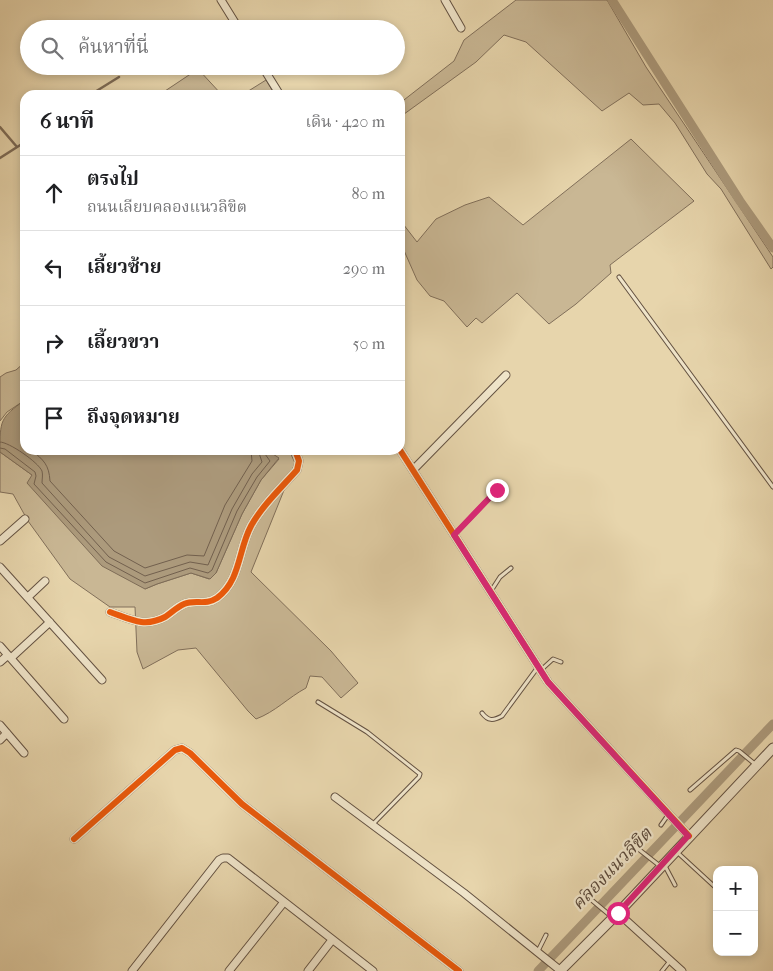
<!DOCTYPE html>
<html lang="th">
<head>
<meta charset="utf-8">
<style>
  :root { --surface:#fff; --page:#f6f6f6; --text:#202124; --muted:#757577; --line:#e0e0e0 }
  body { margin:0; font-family:"IM FELL French Canon","Noto Serif Thai",serif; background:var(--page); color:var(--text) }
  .controls { position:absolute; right:15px; bottom:15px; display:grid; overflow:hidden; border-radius:10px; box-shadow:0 2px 8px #0003 }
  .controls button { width:45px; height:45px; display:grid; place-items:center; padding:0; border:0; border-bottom:1px solid var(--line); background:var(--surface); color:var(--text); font:25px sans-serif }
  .stop { position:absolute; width:15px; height:15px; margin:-11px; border:4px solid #db2777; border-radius:50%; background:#fff }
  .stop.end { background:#db2777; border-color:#fff; box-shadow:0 1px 5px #0008 }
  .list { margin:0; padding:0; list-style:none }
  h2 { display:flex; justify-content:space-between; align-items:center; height:65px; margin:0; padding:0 20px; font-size:21px }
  h2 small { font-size:16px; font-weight:400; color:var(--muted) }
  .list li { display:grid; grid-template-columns:32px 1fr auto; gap:15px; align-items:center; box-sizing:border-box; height:75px; padding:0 20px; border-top:1px solid var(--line) }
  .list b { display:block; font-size:19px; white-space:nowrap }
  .list p { margin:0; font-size:16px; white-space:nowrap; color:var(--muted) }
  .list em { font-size:16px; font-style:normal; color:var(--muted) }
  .icon { flex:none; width:28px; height:28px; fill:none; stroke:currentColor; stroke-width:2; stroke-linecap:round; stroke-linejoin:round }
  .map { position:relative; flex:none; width:773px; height:971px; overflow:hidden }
  .search { position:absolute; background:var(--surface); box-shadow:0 2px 8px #0003; left:20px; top:20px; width:385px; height:55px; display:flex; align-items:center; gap:12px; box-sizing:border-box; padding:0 18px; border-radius:28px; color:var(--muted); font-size:19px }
  .panel { position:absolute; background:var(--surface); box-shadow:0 2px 8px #0003; left:20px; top:90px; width:385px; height:365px; border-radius:15px }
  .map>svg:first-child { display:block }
</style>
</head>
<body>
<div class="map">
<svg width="773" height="971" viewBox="0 0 773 971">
  <rect width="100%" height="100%" fill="#e7d5ac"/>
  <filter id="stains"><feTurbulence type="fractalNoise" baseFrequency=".004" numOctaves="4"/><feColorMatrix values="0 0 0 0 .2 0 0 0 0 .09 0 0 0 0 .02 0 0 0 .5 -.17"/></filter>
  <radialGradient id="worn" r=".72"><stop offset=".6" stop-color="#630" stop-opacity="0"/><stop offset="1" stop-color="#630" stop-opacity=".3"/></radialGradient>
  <path fill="#c9b794" stroke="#816f5a" d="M516 0H607L646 67 773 257V267L771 269 721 189 707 174 675 123 659 104 643 105 629 93 602 111 526 42 504 35 476 62 400 117V103L454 61 464 40Z
    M198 69 222 95H159Z
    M266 80 275 95H242Z
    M631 139 694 201 610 265 611 273 576 304 549 324 517 293 482 323 476 318 467 327 444 301 430 296 417 280 402 246H400V220L417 242 436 219 465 205 489 197 523 225Z
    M25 362V400L7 412 0 421V377L6 373 16 370Z
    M267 450H289L295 463 251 572 331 651 358 683 341 698 322 677 310 676 306 688C289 697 275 712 256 719L248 711 196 648 178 650 143 669 137 652 135 607H110L70 579 28 521 13 494 0 492V452L32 475 145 589 157 584 191 573 209 579 216 573 242 514 261 480 279 459Z"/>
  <path fill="#ac9a7c" stroke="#7e6c57" d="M25 400V450H267L279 458 261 480 242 514 216 573 210 579 191 573 157 584 145 589 102 566 27 483 32 475 0 452C0 420 0 418 25 400Z"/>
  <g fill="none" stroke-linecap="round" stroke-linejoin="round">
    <path stroke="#72604e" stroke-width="1" d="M0 442C9 442 38 462 42 471 43 475 42 479 42 483L109 557 145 576 190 562 208 565 232 509 252 474 262 462 258 450
      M0 448 5 449 35 472 36 476 34 484 106 562 145 583 190 568 208 573 212 570 237 511 257 477 270 461 265 454V450
      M31 450C44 460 49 465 50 481L114 551 145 568 187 555 204 556 225 505 252 461 251 450"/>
    <path stroke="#7e6c57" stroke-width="2.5" d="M90 95 119 77
      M0 127 17 147
      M0 158 25 142"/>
    <path stroke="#ac9a7c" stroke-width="9" d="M612 0 740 201 773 248
      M538 971 773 724"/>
    <g stroke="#645242" stroke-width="5">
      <path id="service" d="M619 277 773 487
        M454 535 497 490
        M491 591 500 577 511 568
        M541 670 553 659 561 662
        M318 702 367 732 420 774 419 777 373 824
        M482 713C488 721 493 721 502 716L538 667
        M690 790 736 750 739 751 756 765
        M661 825 668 815
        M637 848 660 866
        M678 853 715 887
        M665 866 675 885
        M582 892 612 917
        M538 951 546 935
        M662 971 670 961"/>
    </g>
    <g stroke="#645242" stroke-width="9">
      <path id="minor" d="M221 0 239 29
        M445 0 461 28
        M262 66 280 95
        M400 450 548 682 689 836
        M413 470 506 375
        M0 541 25 519
        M0 567 102 680
        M28 597 45 581
        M110 612C130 619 144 628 165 617 171 613 177 607 184 604 196 599 205 606 217 598 241 580 238 550 251 526 262 506 281 488 297 470L299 461 295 450
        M0 646 64 719
        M11 658 50 622
        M0 662 8 655
        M0 725 24 753
        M0 740 7 733
        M335 797 464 893 561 971
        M74 839 175 750 182 748 190 753 242 804 459 971
        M618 913 682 971
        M132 971 219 860 223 858H228L373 971
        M229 971 284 902
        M308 971 332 940"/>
    </g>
    <g stroke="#645242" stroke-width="11">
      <path id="tertiary" d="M560 971 618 913 773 748"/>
    </g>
    <use href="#service" stroke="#efe4c9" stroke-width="3"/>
    <use href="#minor" stroke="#efe4c9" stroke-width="7"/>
    <use href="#tertiary" stroke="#efe4c9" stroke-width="9"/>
    <g stroke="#efe4c9" stroke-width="9">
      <path id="cycleway" d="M400 450 548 682 689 836
        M110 612C130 619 144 628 165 617 171 613 177 607 184 604 196 599 205 606 217 598 241 580 238 550 251 526 262 506 281 488 297 470L299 461 295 450
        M74 839 175 750 182 748 190 753 242 804 459 971"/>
    </g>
    <use href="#cycleway" stroke="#e8590c" stroke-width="6"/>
  </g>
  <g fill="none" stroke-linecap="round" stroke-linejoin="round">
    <path stroke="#db2777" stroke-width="6" d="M497 490 454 535 548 682 688 836 618 913"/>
  </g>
  <g text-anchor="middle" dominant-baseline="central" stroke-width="4.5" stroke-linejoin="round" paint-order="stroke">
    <g font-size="18" font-style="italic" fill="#5c4a3b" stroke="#efe4c9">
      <text transform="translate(612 869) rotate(-46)">คลองแนวลิขิต</text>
    </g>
  </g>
  <rect width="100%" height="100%" filter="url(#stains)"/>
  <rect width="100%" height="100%" fill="url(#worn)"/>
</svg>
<div class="controls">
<button>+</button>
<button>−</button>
</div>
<div class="stop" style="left:618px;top:913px"></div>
<div class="stop end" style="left:497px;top:490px"></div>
<div class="search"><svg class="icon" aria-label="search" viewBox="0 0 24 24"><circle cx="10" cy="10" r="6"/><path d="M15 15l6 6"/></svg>ค้นหาที่นี่</div>
<section class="panel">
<h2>6 นาที<small>เดิน · 420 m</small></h2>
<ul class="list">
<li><svg class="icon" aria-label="ahead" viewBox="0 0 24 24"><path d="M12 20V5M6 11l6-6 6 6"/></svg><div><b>ตรงไป</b><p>ถนนเลียบคลองแนวลิขิต</p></div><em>80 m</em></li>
<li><svg class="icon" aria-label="left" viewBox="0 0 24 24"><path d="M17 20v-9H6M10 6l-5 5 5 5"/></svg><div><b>เลี้ยวซ้าย</b></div><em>290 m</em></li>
<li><svg class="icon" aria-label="right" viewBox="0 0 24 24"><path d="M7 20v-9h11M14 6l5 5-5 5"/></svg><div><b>เลี้ยวขวา</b></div><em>50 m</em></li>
<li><svg class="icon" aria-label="arrive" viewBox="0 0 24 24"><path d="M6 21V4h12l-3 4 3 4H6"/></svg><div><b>ถึงจุดหมาย</b></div></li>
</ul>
</section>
</div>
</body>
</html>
